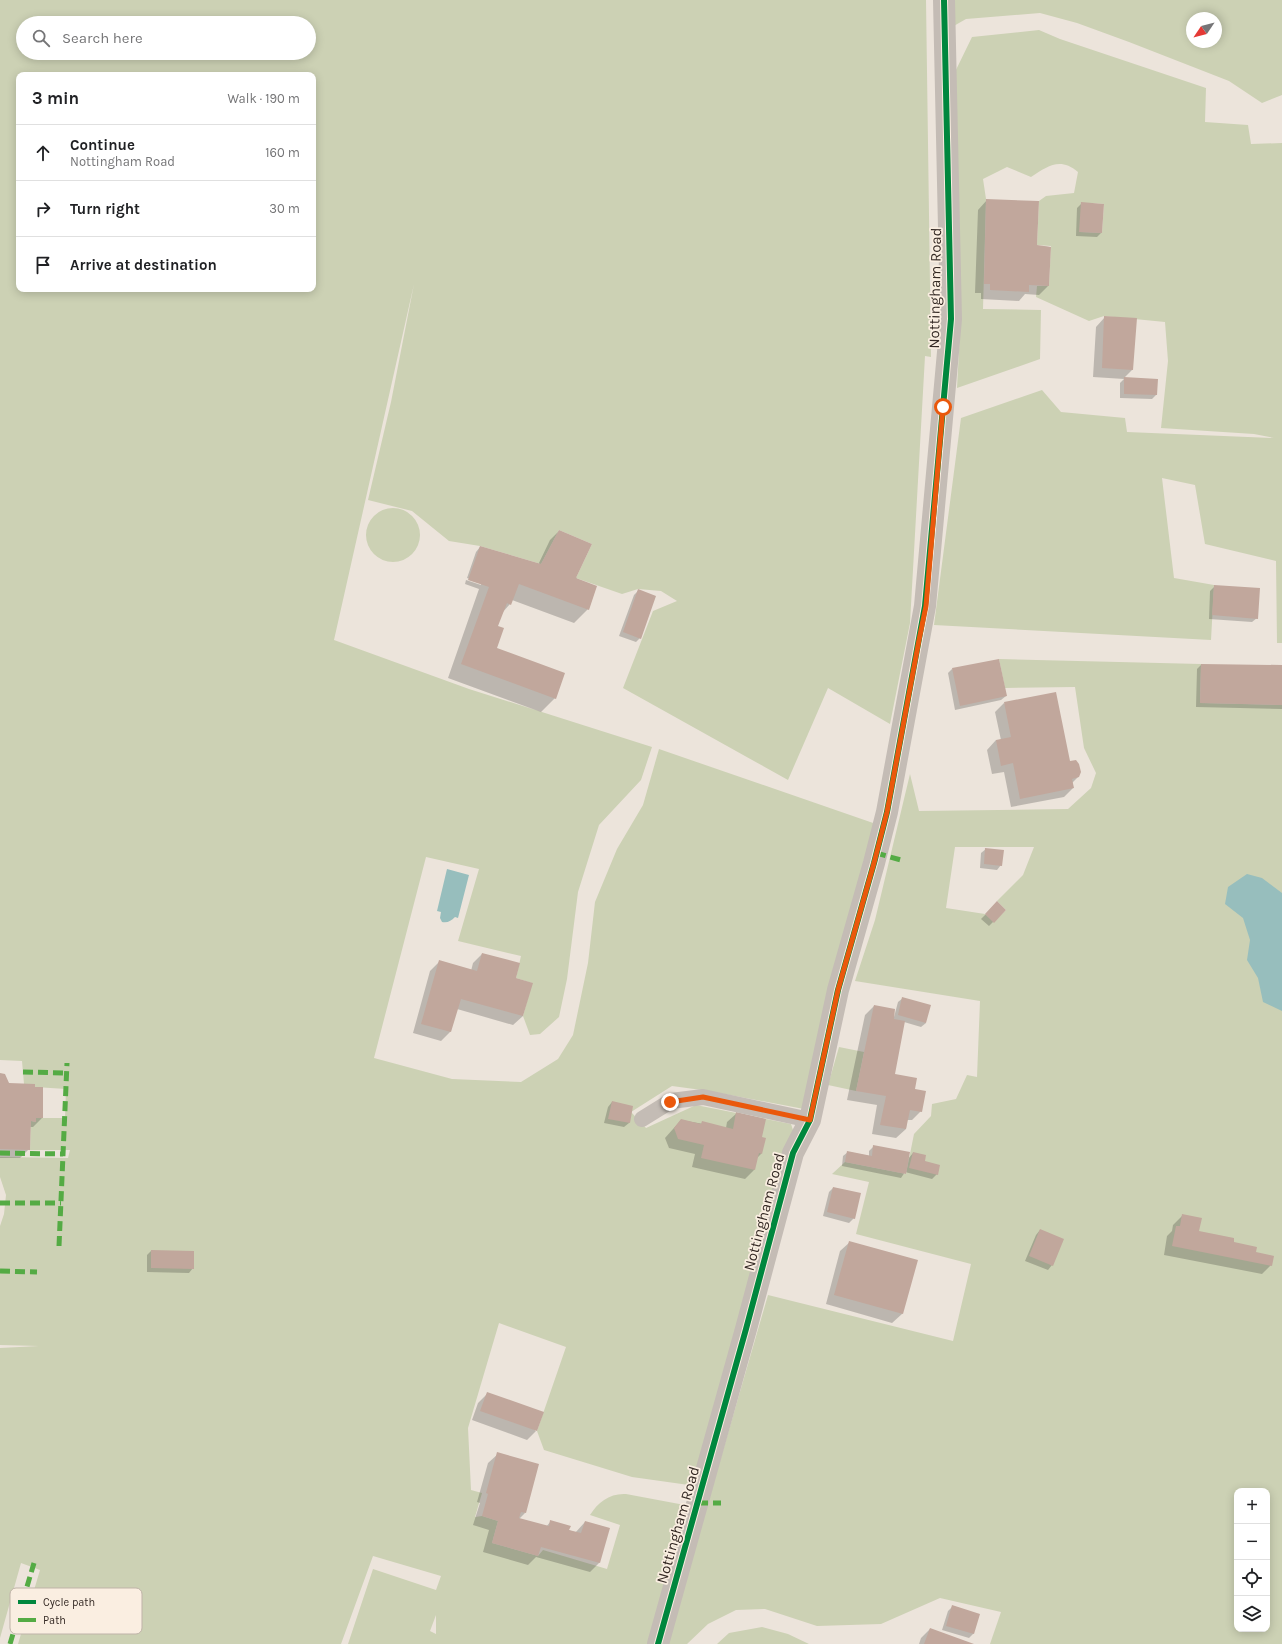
<!DOCTYPE html>
<html lang="en">
<head>
<meta charset="utf-8">
<style>
  :root { --surface:#fff; --page:#f2f2f2; --text:#202124; --muted:#757577; --line:#e0e0e0 }
  body { margin:0; font-family:Karla,sans-serif; background:var(--page); color:var(--text) }
  .controls { position:absolute; right:12px; bottom:12px; display:grid; overflow:hidden; border-radius:8px; box-shadow:0 2px 10px #0003 }
  .controls button { width:36px; height:36px; display:grid; place-items:center; padding:0; border:0; border-bottom:1px solid var(--line); background:var(--surface); color:var(--text); font:20px sans-serif }
  .compass { position:absolute; left:1186px; top:12px; width:36px; height:36px; border-radius:50%; background:var(--surface); box-shadow:0 2px 10px #0003; rotate:235deg }
  .stop { position:absolute; width:12px; height:12px; margin:-9px; border:3px solid #ea580c; border-radius:50%; background:#fff }
  .stop.end { background:#ea580c; border-color:#fff; box-shadow:0 1px 4px #0008 }
  .list { margin:0; padding:0; list-style:none }
  h2 { display:flex; justify-content:space-between; align-items:center; height:52px; margin:0; padding:0 16px; font-size:17px }
  h2 small { font-size:13px; font-weight:400; color:var(--muted) }
  .list li { display:grid; grid-template-columns:26px 1fr auto; gap:12px; align-items:center; box-sizing:border-box; height:56px; padding:0 16px; border-top:1px solid var(--line) }
  .list b { display:block; font-size:15px; white-space:nowrap }
  .list p { margin:0; font-size:13px; white-space:nowrap; color:var(--muted) }
  .list em { font-size:13px; font-style:normal; color:var(--muted) }
  .icon { flex:none; width:22px; height:22px; fill:none; stroke:currentColor; stroke-width:2; stroke-linecap:round; stroke-linejoin:round }
  .map { position:relative; flex:none; width:1282px; height:1644px; overflow:hidden }
  .search { position:absolute; background:var(--surface); box-shadow:0 2px 10px #0003; left:16px; top:16px; width:300px; height:44px; display:flex; align-items:center; gap:10px; box-sizing:border-box; padding:0 14px; border-radius:22px; color:var(--muted); font-size:15px }
  .panel { position:absolute; background:var(--surface); box-shadow:0 2px 10px #0003; left:16px; top:72px; width:300px; height:220px; border-radius:8px }
  .map>svg:first-child { display:block }
</style>
</head>
<body>
<div class="map">
<svg width="1282" height="1644" viewBox="0 0 1282 1644">
  <rect width="100%" height="100%" fill="#ece4db"/>
  <path fill="#ccd1b4" fill-rule="evenodd" d="M0 0H926L931 357 925 356 910 623 890 724 828 688 788 780 623 688 653 611 677 601 661 591 638 589 622 594 576 578 592 544 559 530 541 564 480 546 449 541 412 511 368 500 391 402 414 284 334 640 469 689 652 747 641 780 599 825 578 892 567 979 559 1017 540 1034 530 1035 523 1016 532 983 516 978 521 956 458 941 479 869 426 857 374 1058 452 1079 521 1082 558 1059 573 1035 588 963 595 902 617 849 643 805 659 749 876 824 804 1109 709 1091 672 1086 631 1112 646 1128 696 1105 791 1124 794 1133 696 1486 632 1477 544 1450 537 1431 566 1347 499 1323 468 1428 471 1490 482 1493 475 1517 482 1516 498 1521 492 1543 538 1556 543 1550 607 1569 620 1525 590 1515C598 1502 610 1493 626 1494L690 1506 648 1644H348L373 1569 436 1590 441 1576 373 1556 341 1644H18L40 1570 21 1563 0 1638V1348L39 1346 0 1345V1226L4 1214 6 1195 0 1177V1157L68 1158 70 1150H30L31 1121 36 1122V1118H65L66 1089 35 1087V1084H24L22 1061 0 1060ZM23 23H309V53H23ZM19 75H313V289H19ZM436 1615V1634L430 1631Z
    M953 0H1282V95L1262 103 1229 81 1129 42 1077 23 1040 13 966 19 952 27ZM1192 18H1216V42H1192Z
    M1039 30 1060 39 1206 88 1205 122 1248 125 1251 144 1282 143V643H1277L1276 561 1205 544 1195 485 1162 478 1174 578 1214 585 1211 640 934 625 961 418 1042 390 1061 412 1125 418 1127 432 1274 438 1254 434 1161 428 1168 361 1165 322 1104 316 1089 321 1036 297 1037 286H1049L1051 246 1037 245 1039 201 1046 196 1074 193 1078 172C1060 157 1048 166 1031 177L1007 167 983 179 986 199 983 309 1041 310 1040 359 957 388 961 313 954 74 972 37ZM1092 203 1104 204 1102 233 1080 232Z
    M366 535a27 27 0 1 1 54 0a27 27 0 1 1-54 0Z
    M999 659 1201 664 1200 703 1282 705V1644H990L1001 1612 940 1598 881 1624 817 1626 765 1609 736 1610 708 1624 687 1644H667L768 1295 953 1341 971 1264 856 1234 869 1182 832 1174 845 1162 906 1174 914 1134 931 1116 932 1104 956 1099 967 1075 977 1077 980 1001 855 981 875 920 910 774 919 811 1068 809 1091 788 1096 773 1084 748 1075 687 1005 688ZM955 847H1034L1023 875 997 901 1006 910 994 922 985 914 946 908ZM1237 1491H1267V1629H1237Z
    M839 1047 864 1052 856 1091 828 1085Z
    M762 1627 788 1634 809 1644H717L729 1633Z"/>
  <path fill="#97bebd" d="M447 869 469 875 458 918 455 917C451 921 448 923 442 922L440 918 441 912 437 911Z
    M1247 874 1262 878 1282 893V1011L1263 1002 1258 978 1247 960 1250 940 1243 918 1225 904 1228 887Z"/>
  <path fill="#0003" d="M987 200 1036 246 1050 247 1048 286 1039 295 1025 294 1019 301 981 299V293H975L978 210Z
    M1082 203 1101 233 1097 237 1076 236 1077 208Z
    M1105 317 1132 370 1124 378 1157 380 1156 395 1152 399 1120 398V383L1124 379 1093 377 1096 327Z
    M559 531 588 609 574 623 512 600 510 604 502 613 497 626 496 648 555 698 541 712 448 678 479 589 465 584 466 580 481 585V583L467 578 476 552 480 547 538 565 550 540Z
    M1215 586 1257 618 1252 622 1209 619 1210 591Z
    M638 591 640 638 636 642 619 636 634 595Z
    M1201 665 1282 666V709L1196 707 1197 669Z
    M952 669 1006 696 1001 700 955 710 948 673Z
    M1004 703 1078 777 1072 783 1073 788 1064 797 1011 807 1004 772 992 774 987 750 996 740H1001L995 712Z
    M986 849 1001 865 997 870 980 868 981 853Z
    M997 903 1005 910 989 926 981 919Z
    M482 954 515 979 523 1016 513 1025 457 1009 450 1032 441 1041 413 1033 430 971 439 962 471 971 473 963Z
    M903 998 926 1023 921 1027 904 1022 894 1075 914 1090 921 1111 912 1120H907L906 1129 896 1138 872 1134 877 1105 847 1100 865 1015 874 1006 894 1017 898 1002Z
    M0 1074 42 1118 33 1127H30L29 1149 20 1158H0Z
    M612 1102 632 1107 629 1123 624 1127 604 1123 608 1107Z
    M737 1113 761 1138 765 1139 761 1154 757 1158 754 1170 745 1179 692 1167 695 1154 669 1148 665 1138 681 1120 726 1128 727 1122Z
    M874 1146 908 1159 913 1153 937 1174 932 1179 905 1172 901 1178 842 1166 843 1156 848 1152 869 1156V1151Z
    M833 1188 854 1218 849 1223 823 1216 829 1192Z
    M1182 1216 1198 1232 1232 1243 1255 1253 1271 1265 1262 1274 1164 1255 1167 1236 1172 1231 1173 1225Z
    M1040 1230 1052 1265 1048 1270 1025 1261 1036 1235Z
    M850 1242 916 1261 902 1314 892 1323 826 1304 840 1251Z
    M151 1251 193 1268 189 1273 147 1272V1255Z
    M487 1394 536 1431 527 1440 472 1420 478 1403Z
    M498 1454 525 1513 519 1519 546 1527 551 1521 575 1533 585 1522 608 1529 599 1563 590 1572 536 1557 528 1565 483 1552 489 1530 473 1525 480 1503 477 1502 488 1463Z
    M953 1606 979 1615 973 1634 969 1638 942 1630 948 1611Z
    M930 1629 971 1644H919L921 1638Z"/>
  <path fill="#c1a79c" d="M986 199 1039 201 1037 245 1051 247 1049 286 1029 285V292L990 290V284H984Z
    M1081 202 1104 204 1102 233 1079 232Z
    M1104 316 1137 318 1133 370 1102 368Z
    M1124 377 1158 379 1157 395 1124 394Z
    M559 530 592 544 576 578 597 586 589 610 519 584 511 605 507 603 498 626 504 628 497 648 565 673 556 699 461 664 489 587 468 580 480 546 541 564Z
    M1214 585 1260 588 1258 619 1212 615Z
    M638 589 656 596 641 639 623 632Z
    M999 659 1007 696 960 706 952 668Z
    M1201 664 1282 665V705L1200 703Z
    M1056 692 1070 761 1076 760 1079 764 1081 772 1079 777 1072 779 1074 788 1020 799 1013 763 1001 766 996 740 1011 737 1004 702Z
    M985 848 1004 850 1002 866 984 864Z
    M997 901 1006 910 994 923 985 914Z
    M482 953 520 963 516 978 533 983 523 1016 461 999 451 1032 421 1024 439 960 477 971Z
    M902 997 931 1005 926 1023 898 1015Z
    M874 1005 895 1009 894 1019 905 1021 895 1074 917 1078 915 1089 926 1091 922 1112 910 1110 906 1129 880 1125 886 1096 856 1091Z
    M0 1073 5 1074 9 1083 35 1084V1087H43V1118H36V1122L31 1121 30 1150 0 1149Z
    M612 1101 633 1106 630 1123 608 1119Z
    M736 1112 766 1119 762 1137 766 1138 762 1154 759 1153 755 1170 701 1158 704 1145 678 1139 674 1128 681 1119 701 1124 702 1121 733 1129Z
    M873 1145 910 1152 906 1174 845 1162 847 1151 872 1156Z
    M913 1152 926 1155 925 1161 940 1165 938 1175 909 1168Z
    M833 1187 861 1193 855 1219 827 1212Z
    M1182 1214 1202 1218 1199 1231 1234 1238V1242L1257 1247 1256 1252 1274 1256 1272 1266 1172 1246 1176 1226H1180Z
    M1040 1229 1064 1239 1053 1266 1029 1256Z
    M849 1241 918 1260 903 1314 834 1295Z
    M151 1250 194 1251V1269L151 1268Z
    M487 1392 544 1412 537 1431 480 1411Z
    M497 1452 539 1464 526 1513 521 1512 519 1518 549 1526 550 1520 571 1526 569 1530 581 1533 585 1521 610 1528 600 1563 541 1547 538 1556 492 1543 498 1521 482 1516 488 1494 486 1493Z
    M952 1605 980 1614 974 1634 946 1626Z
    M930 1628 974 1644H924Z"/>
  <g fill="none" stroke-linecap="round" stroke-linejoin="round">
    <path stroke="#c4bcb5" stroke-width="16" d="M642 1119 671 1101 703 1097 810 1120"/>
    <path stroke="#c4bcb5" stroke-width="22" d="M658 1644 746 1329 793 1153 810 1120 838 990 874 863 887 812 925 606 951 319 944 0"/>
    <path stroke="#54ab44" stroke-width="5" stroke-dasharray="10 5" stroke-linecap="butt" d="M876 853 901 860
      M23 1072 66 1073
      M0 1153 63 1154
      M0 1203H61
      M59 1246 67 1063
      M0 1271 37 1272
      M698 1503H721
      M10 1644 34 1563"/>
    <g stroke="#faeee1" stroke-width="8">
      <path id="cycleway" d="M658 1644 746 1329 793 1153 810 1120 838 990 874 863 887 812 925 606 951 319 944 0"/>
    </g>
    <use href="#cycleway" stroke="#00873e" stroke-width="6"/>
  </g>
  <g fill="none" stroke-linecap="round" stroke-linejoin="round">
    <path stroke="#ea580c" stroke-width="5" d="M670 1102 703 1097 810 1120 838 990 874 863 887 812 919 640 926 606 943 407"/>
  </g>
  <g text-anchor="middle" dominant-baseline="central" stroke-width="3.5" stroke-linejoin="round" paint-order="stroke">
    <g font-size="15" fill="#342924" stroke="#faeee1">
      <text transform="translate(935 288) rotate(-89)">Nottingham Road</text>
      <text transform="translate(764 1212) rotate(-75)">Nottingham Road</text>
      <text transform="translate(678 1525) rotate(-74)">Nottingham Road</text>
    </g>
  </g>
  <rect x="10" y="1588" width="132" height="46" rx="6" fill="#faeee1" stroke="#bfb3a8" stroke-width="1"/>
  <rect x="18" y="1600" width="18" height="4" fill="#00873e"/>
  <rect x="18" y="1618" width="18" height="4" fill="#54ab44"/>
  <g font-size="11" fill="#342924">
    <text x="43" y="1606">Cycle path</text>
    <text x="43" y="1624">Path</text>
  </g>
</svg>
<div class="controls">
<button>+</button>
<button>−</button>
<button><svg class="icon" aria-label="locate" viewBox="0 0 24 24"><circle cx="12" cy="12" r="6"/><path d="M12 2v4M12 18v4M2 12h4M18 12h4"/></svg></button>
<button><svg class="icon" aria-label="layers" viewBox="0 0 24 24"><path d="M12 4l9 5-9 5-9-5zM3 14l9 5 9-5"/></svg></button>
</div>
<svg class="compass" viewBox="-18 -18 36 36"><path d="M0-13l5 13h-10z" fill="#e53935"/><path d="M0 13l5-13h-10z" fill="#757577"/></svg>
<div class="stop" style="left:943px;top:407px"></div>
<div class="stop end" style="left:670px;top:1102px"></div>
<div class="search"><svg class="icon" aria-label="search" viewBox="0 0 24 24"><circle cx="10" cy="10" r="6"/><path d="M15 15l6 6"/></svg>Search here</div>
<section class="panel">
<h2>3 min<small>Walk · 190 m</small></h2>
<ul class="list">
<li><svg class="icon" aria-label="ahead" viewBox="0 0 24 24"><path d="M12 20V5M6 11l6-6 6 6"/></svg><div><b>Continue</b><p>Nottingham Road</p></div><em>160 m</em></li>
<li><svg class="icon" aria-label="right" viewBox="0 0 24 24"><path d="M7 20v-9h11M14 6l5 5-5 5"/></svg><div><b>Turn right</b></div><em>30 m</em></li>
<li><svg class="icon" aria-label="arrive" viewBox="0 0 24 24"><path d="M6 21V4h12l-3 4 3 4H6"/></svg><div><b>Arrive at destination</b></div></li>
</ul>
</section>
</div>
</body>
</html>
